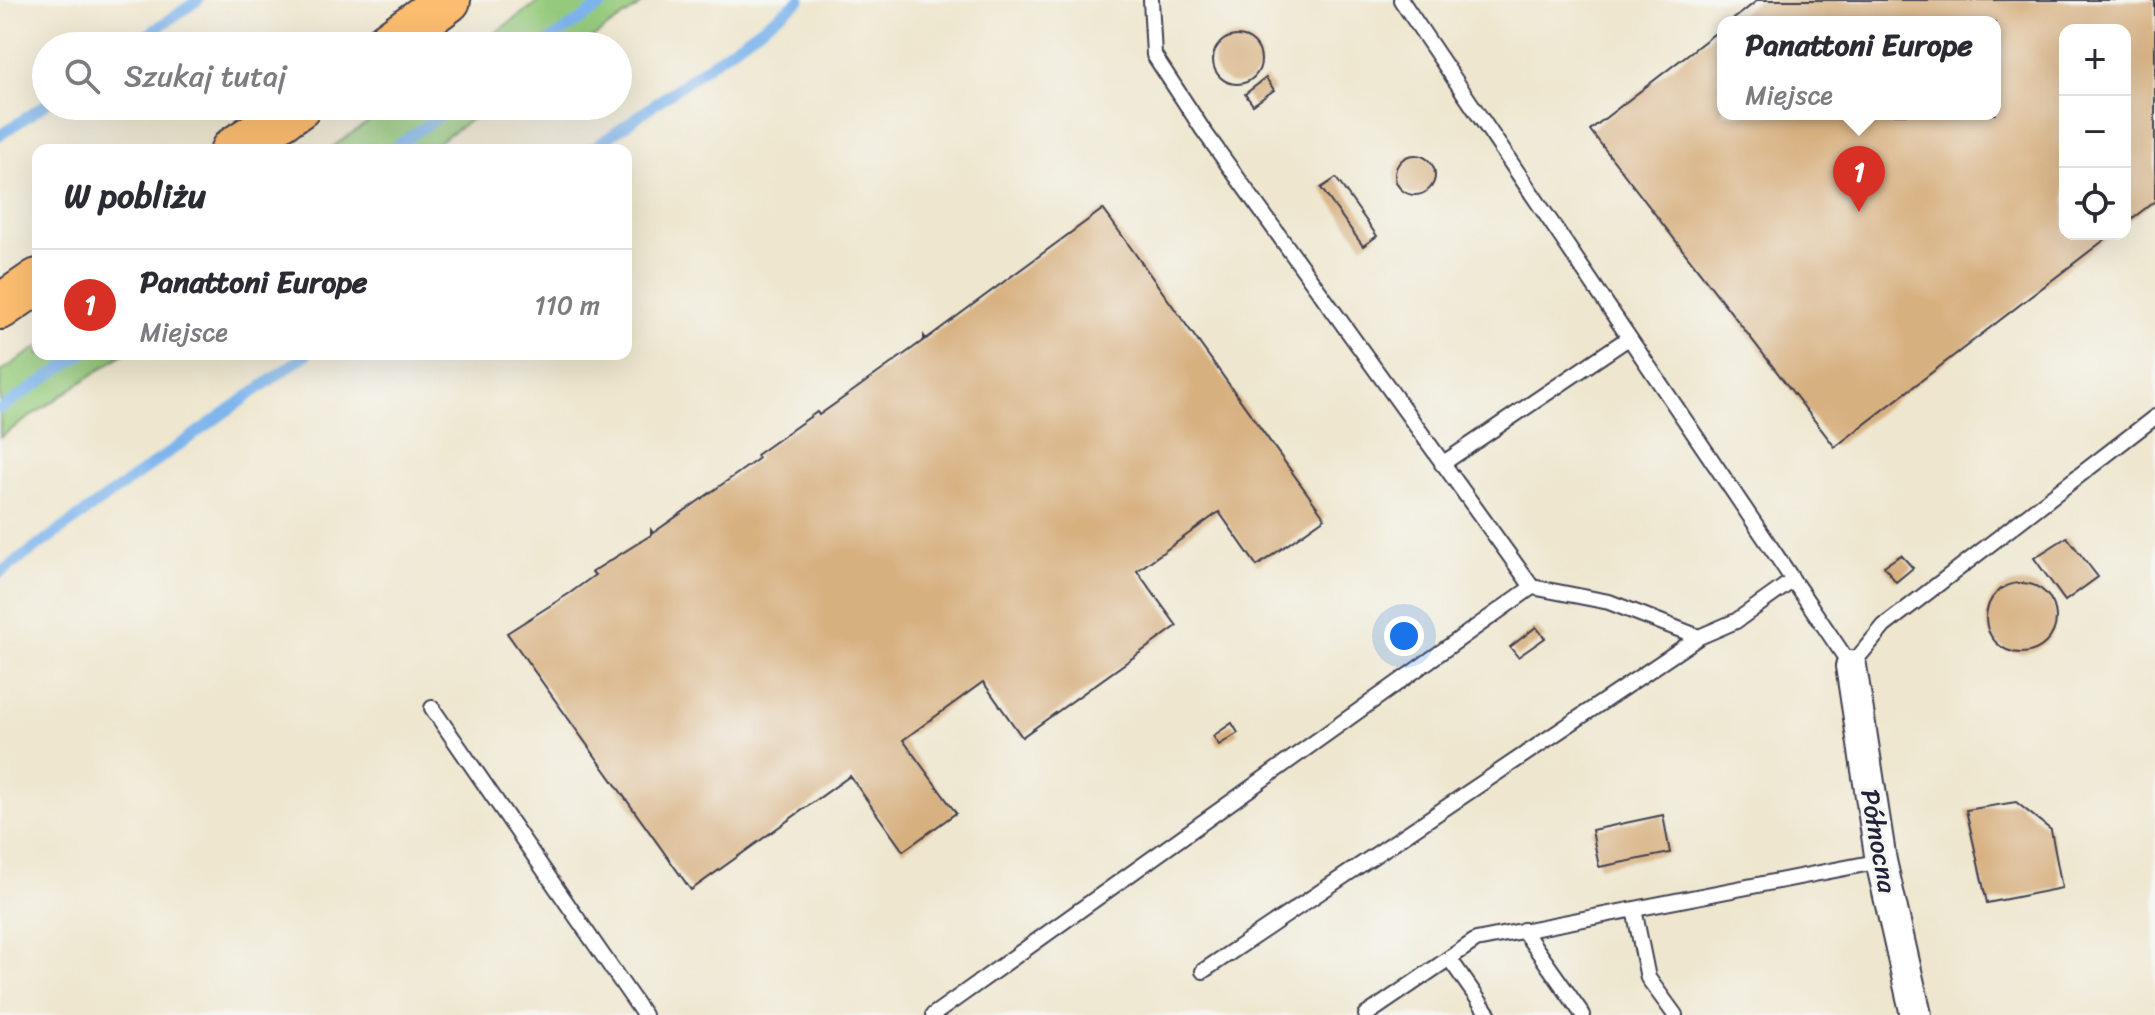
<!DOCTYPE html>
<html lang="pl">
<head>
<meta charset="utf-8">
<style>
  :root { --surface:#fff; --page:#f7f7f7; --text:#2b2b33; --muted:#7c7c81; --line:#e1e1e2; --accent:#d93025 }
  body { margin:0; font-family:Sriracha,sans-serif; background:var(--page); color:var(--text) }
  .controls { position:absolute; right:24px; top:24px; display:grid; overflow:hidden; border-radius:16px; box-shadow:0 8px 32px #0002 }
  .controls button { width:72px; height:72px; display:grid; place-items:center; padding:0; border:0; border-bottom:2px solid var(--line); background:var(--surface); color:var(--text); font:40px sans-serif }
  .you { position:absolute; left:1404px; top:636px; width:28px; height:28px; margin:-20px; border:6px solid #fff; border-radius:50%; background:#1a73e8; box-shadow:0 0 0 12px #1a73e833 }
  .badge { display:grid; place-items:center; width:52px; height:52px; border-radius:50%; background:var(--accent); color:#fff; font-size:26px; font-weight:700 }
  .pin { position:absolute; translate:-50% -66px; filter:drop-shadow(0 2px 4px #0008) }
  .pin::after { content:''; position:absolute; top:42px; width:28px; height:24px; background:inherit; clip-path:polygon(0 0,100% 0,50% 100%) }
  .popup { position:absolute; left:1717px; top:16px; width:284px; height:104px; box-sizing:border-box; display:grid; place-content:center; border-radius:16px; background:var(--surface); filter:drop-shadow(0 2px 6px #0005); font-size:26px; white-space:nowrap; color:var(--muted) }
  .popup b { font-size:30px; color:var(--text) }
  .popup::after { content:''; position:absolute; left:50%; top:100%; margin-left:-16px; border:16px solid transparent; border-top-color:var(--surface) }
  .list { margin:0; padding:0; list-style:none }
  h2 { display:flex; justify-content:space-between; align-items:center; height:104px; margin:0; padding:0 32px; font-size:34px }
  h2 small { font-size:26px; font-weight:400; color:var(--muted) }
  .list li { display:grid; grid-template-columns:52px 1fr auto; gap:24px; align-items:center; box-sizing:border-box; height:112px; padding:0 32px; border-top:2px solid var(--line) }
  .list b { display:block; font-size:30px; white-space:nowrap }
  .list p { margin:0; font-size:26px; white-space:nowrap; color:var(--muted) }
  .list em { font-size:26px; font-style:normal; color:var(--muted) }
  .icon { flex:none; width:44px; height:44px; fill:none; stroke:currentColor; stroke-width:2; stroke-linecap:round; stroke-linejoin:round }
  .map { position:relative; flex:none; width:2155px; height:1015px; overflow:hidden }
  .search { position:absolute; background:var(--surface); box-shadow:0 8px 32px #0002; left:32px; top:32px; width:600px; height:88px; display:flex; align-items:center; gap:20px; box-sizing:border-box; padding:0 28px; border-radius:44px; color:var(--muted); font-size:30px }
  .panel { position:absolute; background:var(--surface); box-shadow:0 8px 32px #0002; left:32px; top:144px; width:600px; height:216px; border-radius:16px }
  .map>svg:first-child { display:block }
</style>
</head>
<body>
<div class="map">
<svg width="2155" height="1015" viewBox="0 0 2155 1015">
  <rect width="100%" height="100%" fill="#f6f6f2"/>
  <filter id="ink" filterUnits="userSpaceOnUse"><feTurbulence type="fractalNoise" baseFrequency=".0125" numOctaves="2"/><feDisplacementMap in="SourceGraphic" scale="16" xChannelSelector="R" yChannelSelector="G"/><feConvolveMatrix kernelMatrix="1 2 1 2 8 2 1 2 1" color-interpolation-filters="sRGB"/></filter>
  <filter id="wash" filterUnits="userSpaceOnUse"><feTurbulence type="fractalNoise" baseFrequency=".006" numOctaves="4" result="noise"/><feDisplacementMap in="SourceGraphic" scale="32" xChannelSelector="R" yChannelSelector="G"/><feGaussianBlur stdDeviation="1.8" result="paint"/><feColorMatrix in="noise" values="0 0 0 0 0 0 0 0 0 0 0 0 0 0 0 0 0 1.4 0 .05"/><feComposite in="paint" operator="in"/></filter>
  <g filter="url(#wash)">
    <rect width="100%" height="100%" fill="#eee6ce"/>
    <path fill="#95ca7b" stroke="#5c765b" stroke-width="2" d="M541 0H648L580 46H477Z
      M391 106H491L426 150H328Z
      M38 347V354H123L0 437V372Z"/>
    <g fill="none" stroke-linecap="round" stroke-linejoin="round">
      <path stroke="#7bb4ec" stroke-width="11" d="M131 46 198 0
        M542 46 609 0
        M0 135 46 104
        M390 150 455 106
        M591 150 800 0
        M0 409 83 354
        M0 573 307 354"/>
    </g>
    <g id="blocks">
      <path fill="#d7b080" d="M1758 0H2155V201L2125 224V30H2065V234H2112L1835 447 1590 130 1723 27V114H1995V22H1730Z
        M1213 60a24 24 0 1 1 48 0a24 24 0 1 1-48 0Z
        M1266 78 1274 90 1253 105 1245 94Z
        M1395 175a20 20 0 1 1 40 0a20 20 0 1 1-40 0Z
        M1336 178 1377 236 1363 246 1321 188Z
        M1103 209 1325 518 1257 566 1219 512 1137 571 1177 626 1022 737 983 682 903 740 956 813 903 851 850 776 691 890 507 633 570 593 595 575 592 572 651 535V530L653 533 707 495 758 459 756 455 817 412 819 415 846 396 924 340V336L926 339Z
        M2067 537 2098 577 2065 601 2034 558Z
        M1901 555 1913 568 1896 582 1884 566Z
        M1986 618a35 35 0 1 1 70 0a35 35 0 1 1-70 0Z
        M1536 627 1545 638 1518 657 1510 647Z
        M1232 723 1238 733 1219 745 1213 736Z
        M2016 802 2051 830 2062 888 1987 903 1966 810Z
        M1663 815 1670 853 1599 867 1592 830Z"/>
    </g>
  </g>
  <g filter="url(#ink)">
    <use href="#blocks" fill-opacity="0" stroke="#413f51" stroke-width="2"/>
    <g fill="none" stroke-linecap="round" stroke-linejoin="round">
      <g stroke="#413f51" stroke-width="18">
        <path id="lane" d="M1401 0 1851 666 1884 626 2155 417
          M1442 464 1627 339
          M1532 587 1609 602 1699 637 1736 621 1792 581
          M432 708 644 1015
          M1634 909 1648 978 1675 1015
          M1523 930 1583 1015
          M1449 958 1489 1015
          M1203 971 1699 637
          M933 1015 1532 587 1203 130 1154 55 1151 0
          M1366 1015 1476 940 1881 861"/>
      </g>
      <g stroke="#413f51" stroke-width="34">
        <path id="street" d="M1851 666 1881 861 1916 1015"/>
      </g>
      <g stroke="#413f51" stroke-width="48">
        <path id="primary" d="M385 46 448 0
          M233 150 299 106
          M0 307 38 281"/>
      </g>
      <use href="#lane" stroke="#fff" stroke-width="14"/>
      <use href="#street" stroke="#fff" stroke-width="30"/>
      <use href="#primary" stroke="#fcbd6f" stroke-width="44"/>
    </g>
  </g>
  <g text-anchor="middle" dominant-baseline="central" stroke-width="7" stroke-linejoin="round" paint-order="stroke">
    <g font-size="26" fill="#22223b" stroke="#f6f6f2">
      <text transform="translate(1879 841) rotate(80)">Północna</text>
    </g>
  </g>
</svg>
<div class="controls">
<button>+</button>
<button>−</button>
<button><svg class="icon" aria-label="locate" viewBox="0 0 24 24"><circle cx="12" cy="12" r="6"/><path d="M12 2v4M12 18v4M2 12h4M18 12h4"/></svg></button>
</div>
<div class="you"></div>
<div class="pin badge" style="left:1859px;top:212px">1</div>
<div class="popup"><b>Panattoni Europe</b>Miejsce</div>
<div class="search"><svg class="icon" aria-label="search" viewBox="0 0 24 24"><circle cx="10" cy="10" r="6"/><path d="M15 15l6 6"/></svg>Szukaj tutaj</div>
<section class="panel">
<h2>W pobliżu<small></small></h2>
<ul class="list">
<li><span class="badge">1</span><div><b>Panattoni Europe</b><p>Miejsce</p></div><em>110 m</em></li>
</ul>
</section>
</div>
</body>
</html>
